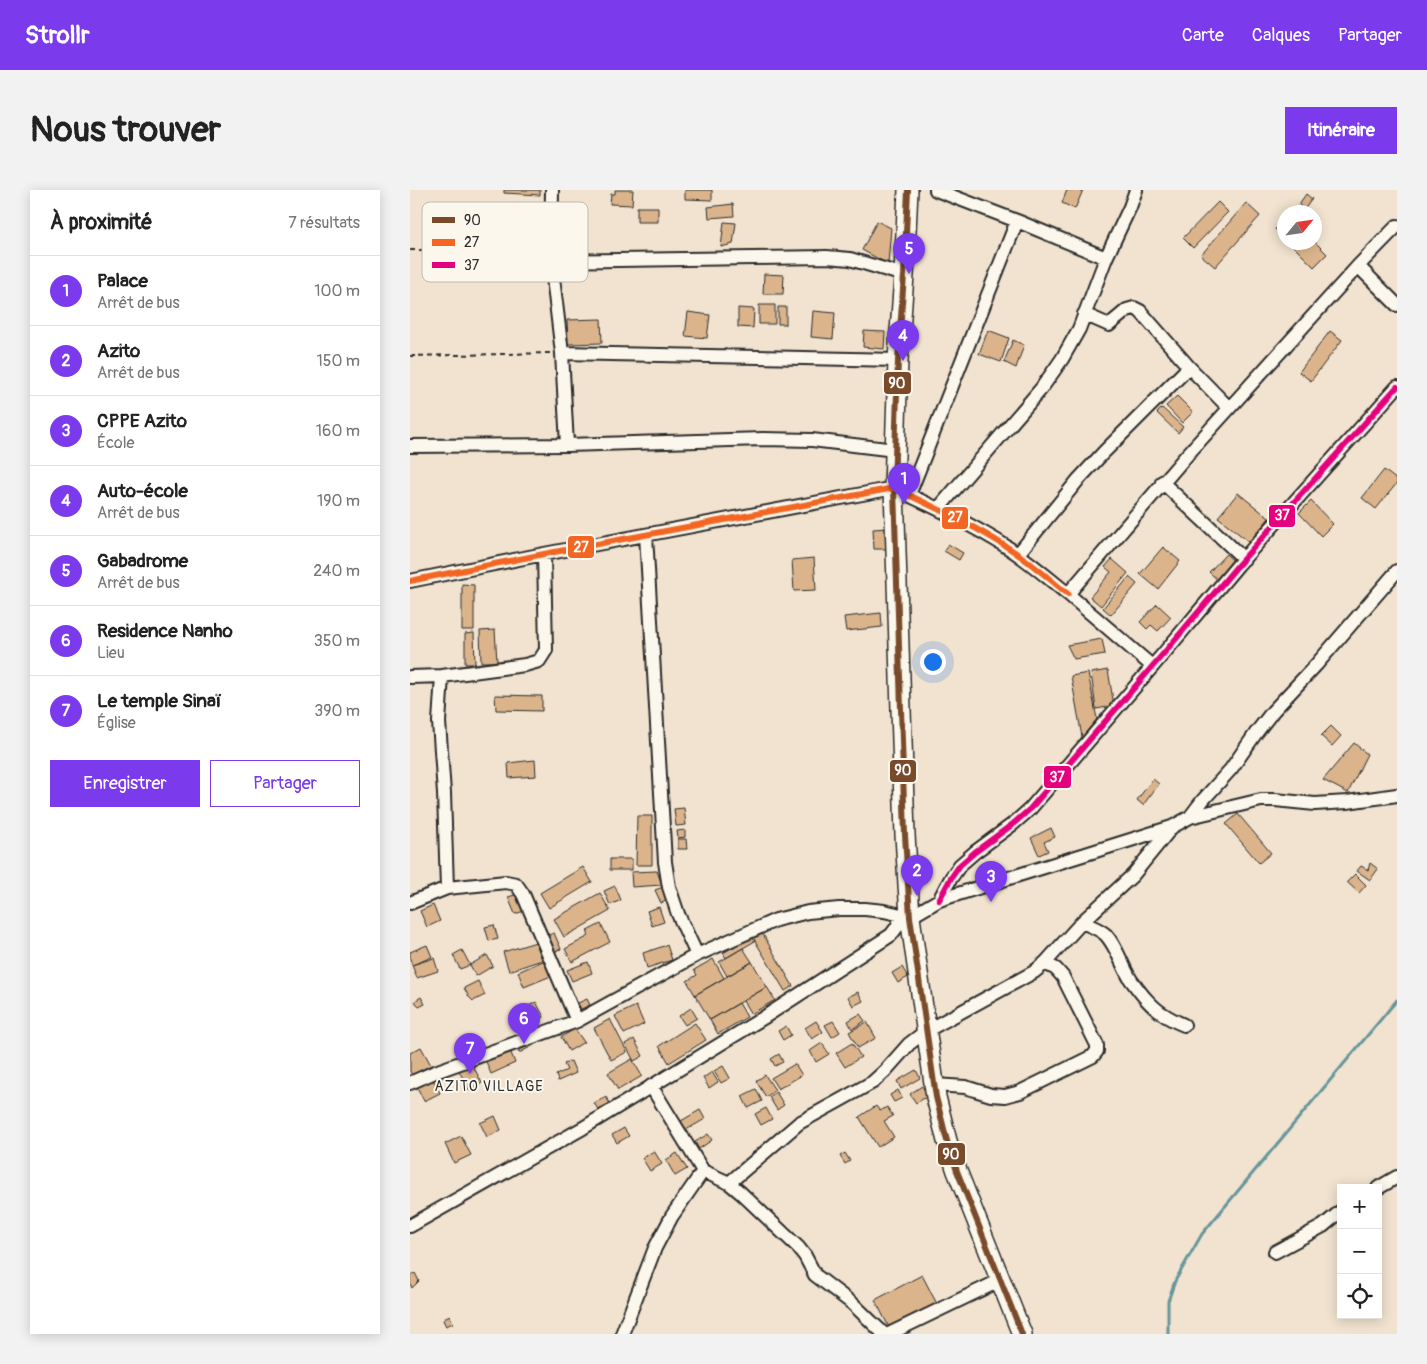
<!DOCTYPE html>
<html lang="fr">
<head>
<meta charset="utf-8">
<style>
  :root { --surface:#fff; --page:#f2f2f2; --text:#222; --muted:#767676; --line:#e0e0e0; --accent:#7c3aed }
  body { margin:0; font-family:Pangolin,sans-serif; background:var(--page); color:var(--text) }
  .controls { position:absolute; right:15px; bottom:15px; display:grid; overflow:hidden; border-radius:0px; box-shadow:0 2px 12px #0003 }
  .controls button { width:45px; height:45px; display:grid; place-items:center; padding:0; border:0; border-bottom:1px solid var(--line); background:var(--surface); color:var(--text); font:25px sans-serif }
  .compass { position:absolute; left:867px; top:15px; width:45px; height:45px; border-radius:50%; background:var(--surface); box-shadow:0 2px 12px #0003; rotate:61deg }
  .you { position:absolute; left:522px; top:471px; width:18px; height:18px; margin:-12px; border:4px solid #fff; border-radius:50%; background:#1a73e8; box-shadow:0 0 0 8px #1a73e833 }
  .badge { display:grid; place-items:center; width:32px; height:32px; border-radius:50%; background:var(--accent); color:#fff; font-size:16px; font-weight:700 }
  .pin { position:absolute; translate:-50% -41px; filter:drop-shadow(0 1px 2px #0008) }
  .pin::after { content:''; position:absolute; top:26px; width:18px; height:15px; background:inherit; clip-path:polygon(0 0,100% 0,50% 100%) }
  .list { margin:0; padding:0; list-style:none }
  h2 { display:flex; justify-content:space-between; align-items:center; height:65px; margin:0; padding:0 20px; font-size:21px }
  h2 small { font-size:16px; font-weight:400; color:var(--muted) }
  .list li { display:grid; grid-template-columns:32px 1fr auto; gap:15px; align-items:center; box-sizing:border-box; height:70px; padding:0 20px; border-top:1px solid var(--line) }
  .list b { display:block; font-size:19px; white-space:nowrap }
  .list p { margin:0; font-size:16px; white-space:nowrap; color:var(--muted) }
  .list em { font-size:16px; font-style:normal; color:var(--muted) }
  .actions { display:flex; gap:10px; padding:15px 20px }
  .actions a { flex:1; padding:11px 0; border:1px solid var(--accent); border-radius:0px; text-align:center; font-size:18px; color:var(--accent) }
  .actions .main { background:var(--accent); color:#fff }
  .icon { flex:none; width:28px; height:28px; fill:none; stroke:currentColor; stroke-width:2; stroke-linecap:round; stroke-linejoin:round }
  .map { position:relative; flex:none; width:987px; height:1144px; overflow:hidden; border-radius:0px }
  header { display:flex; align-items:center; gap:30px; box-sizing:border-box; height:70px; padding:0 25px; background:var(--accent); color:#fff }
  header strong { font-size:24px }
  nav { display:flex; gap:28px; margin-inline-start:auto; font-size:18px }
  .intro { display:flex; align-items:center; justify-content:space-between; box-sizing:border-box; height:120px; padding:0 30px }
  h1 { margin:0; font-size:35px }
  .button { padding:12px 22px; border-radius:0px; background:var(--accent); color:#fff; font-size:18px; font-weight:700 }
  main { display:flex; gap:30px; padding:0 30px }
  aside { flex:1; background:var(--surface); border-radius:0px; box-shadow:0 2px 12px #0003 }
  .map>svg:first-child { display:block }
</style>
</head>
<body>
<header>
<strong>Strollr</strong>
<nav><a>Carte</a><a>Calques</a><a>Partager</a></nav>
</header>
<div class="intro"><h1>Nous trouver</h1><a class="button">Itinéraire</a></div>
<main>
<aside>
<h2>À proximité<small>7 résultats</small></h2>
<ul class="list">
<li><span class="badge">1</span><div><b>Palace</b><p>Arrêt de bus</p></div><em>100 m</em></li>
<li><span class="badge">2</span><div><b>Azito</b><p>Arrêt de bus</p></div><em>150 m</em></li>
<li><span class="badge">3</span><div><b>CPPE Azito</b><p>École</p></div><em>160 m</em></li>
<li><span class="badge">4</span><div><b>Auto-école</b><p>Arrêt de bus</p></div><em>190 m</em></li>
<li><span class="badge">5</span><div><b>Gabadrome</b><p>Arrêt de bus</p></div><em>240 m</em></li>
<li><span class="badge">6</span><div><b>Residence Nanho</b><p>Lieu</p></div><em>350 m</em></li>
<li><span class="badge">7</span><div><b>Le temple Sinaï</b><p>Église</p></div><em>390 m</em></li>
</ul>
<div class="actions"><a class="main">Enregistrer</a><a>Partager</a></div>
</aside>
<div class="map">
<svg width="987" height="1144" viewBox="0 0 987 1144">
  <rect width="100%" height="100%" fill="#f1e3cf"/>
  <filter id="ink" filterUnits="userSpaceOnUse"><feTurbulence type="fractalNoise" baseFrequency=".02" numOctaves="2"/><feDisplacementMap in="SourceGraphic" scale="10" xChannelSelector="R" yChannelSelector="G"/><feConvolveMatrix kernelMatrix="1 2 1 2 8 2 1 2 1" color-interpolation-filters="sRGB"/></filter>
  <g filter="url(#ink)">
    <g fill="none" stroke-linecap="round" stroke-linejoin="round">
      <path stroke="#66969b" stroke-width="3" d="M758 1144V1111L765 1091 792 1044 987 810"/>
    </g>
    <path fill="#dbb48c" stroke="#2b2b2b" d="M94 0H130V5L94 3Z
      M205 0H223L222 15 200 14 201 4H205Z
      M275 0H302V10L275 9Z
      M657 0H673L665 19 652 13Z
      M896 4 902 9 893 21 889 14Z
      M808 12 818 22 783 58 773 48Z
      M836 13 850 26 805 77 791 65Z
      M323 14 324 26 299 28 298 17Z
      M227 17H248V32H227Z
      M874 30V48L865 39Z
      M467 31 481 38 478 74 452 60Z
      M314 32 326 33 323 54 311 57Z
      M904 51 917 64 904 77 879 52H904Z
      M354 84 374 85 373 104H353Z
      M349 115H365V134H349Z
      M368 117H376V134H368Z
      M328 118 344 119 343 138 328 137Z
      M403 121 425 123 423 149 401 147Z
      M278 122 300 125 297 148 275 146Z
      M191 129 192 153 158 154 157 130Z
      M578 140 599 148 591 172 569 164Z
      M454 141 475 142 474 159 453 157Z
      M920 141 932 150 901 191 889 182Z
      M603 150 614 155 606 178 594 172Z
      M767 206 783 222 772 233 756 216Z
      M752 218 773 237 768 243 747 223Z
      M974 280 987 290V293L966 319 952 308Z
      M828 303 859 328 839 352 808 327Z
      M901 311 923 334 911 346 889 323Z
      M478 338 479 359H464L463 339Z
      M538 354 553 363 549 370 534 361Z
      M753 357 770 371 748 399 730 384Z
      M816 364 828 375 811 393 799 382Z
      M404 368 406 400 384 401 382 370Z
      M702 369 718 383 691 416 680 407 701 382 695 377Z
      M719 387 727 394 701 425 693 418Z
      M52 394 64 395V440H52Z
      M747 414 761 427 748 441 741 435 737 439 730 432Z
      M471 423 472 437 436 441 434 427Z
      M85 440 87 472H71L70 441Z
      M64 443 65 474H55V444Z
      M692 449 695 464 664 469 657 455Z
      M698 480 704 516 686 519 681 483Z
      M678 483 687 529 672 547 661 486Z
      M85 505 132 506V521L86 520Z
      M921 536 931 546 922 556 911 546Z
      M944 553 957 564 938 603 913 590Z
      M125 570 126 586 99 588 98 573Z
      M743 589 749 594 733 615 727 610Z
      M274 618 276 635 266 636 264 619Z
      M828 624 861 663 849 673 816 634Z
      M227 626H242V675H226Z
      M641 638 645 647 634 652 638 661 629 665 621 648Z
      M275 640V647L268 648 267 641Z
      M268 649H276L277 659H268Z
      M200 669H222V680H200Z
      M960 673 968 679 960 690 947 681 951 676 958 680Z
      M173 677 182 692 139 718 130 703Z
      M247 681 252 695 222 697 221 682Z
      M945 684 956 695 949 703 937 692Z
      M205 696 211 710 200 715 194 701Z
      M253 697 259 710 251 713 245 700Z
      M190 703 200 721 154 747 144 729Z
      M108 704 114 721 105 724 98 707Z
      M23 715 30 731 17 737 10 721Z
      M249 717 254 732 242 736 237 721Z
      M191 734 200 752 162 772 155 759 179 746 177 741Z
      M84 735 88 749 79 751 75 737Z
      M351 741 383 796 375 801 342 746Z
      M144 743 151 759 143 762 136 746Z
      M342 746 345 751 316 768 313 763Z
      M126 752 132 770 99 781 93 762Z
      M17 755 22 767 2 775 0 769V762Z
      M257 755 262 770 237 778 233 763Z
      M333 758 342 772 317 786 309 772Z
      M52 760 60 775 50 779 43 765Z
      M77 765 83 776 66 786 60 775Z
      M24 768 28 781 7 788 2 775Z
      M303 769 314 788 285 805 277 791 287 785 284 780Z
      M135 770 141 786 114 797 108 782Z
      M178 772 182 783 162 791 157 780Z
      M342 772 357 797 300 830 285 805Z
      M492 777 498 787 488 793 482 783Z
      M68 791 75 805 63 811 59 807 54 798Z
      M357 797 365 810 341 824 333 811Z
      M448 802 453 811 443 816 438 807Z
      M11 807 15 814 9 817 5 811Z
      M177 809 180 815 171 819 168 813Z
      M126 812 134 827 117 835 109 821Z
      M329 813 337 827 308 844 300 830Z
      M226 816 234 834 214 844 205 826Z
      M281 818 287 828 275 835 269 826Z
      M450 824 455 831 442 839 438 831Z
      M200 829 217 862 201 870 184 838Z
      M406 831 413 842 402 849 395 838Z
      M423 831 430 842 422 847 415 835Z
      M457 832 466 848 448 858 439 842Z
      M285 833 296 850 259 873 249 856Z
      M376 836 381 845 373 850 368 841Z
      M165 839 174 852 159 861 151 847Z
      M119 845 124 855 109 863 104 853Z
      M224 849 233 866 224 871 215 854Z
      M412 853 419 864 406 872 400 861Z
      M442 853 451 867 435 877 426 863Z
      M11 857 21 875 2 885 0 881V863Z
      M99 858 105 873 81 884 75 869Z
      M369 864 373 872 365 876 361 869Z
      M222 869 232 886 208 900 198 883Z
      M161 871 166 883 148 891 146 885 157 880 154 874Z
      M61 872 72 893 59 900 48 879Z
      M385 874 392 885 368 899 361 888Z
      M313 876 320 888 311 893 304 881Z
      M506 880 510 888 491 899 487 891Z
      M302 882 308 892 299 898 293 888Z
      M355 885 365 900 356 907 346 891Z
      M23 889 30 903 14 911 7 897Z
      M512 896 518 906 506 913 500 904Z
      M346 899 352 911 338 918 332 906Z
      M488 900 492 908 484 912 480 905Z
      M366 902 374 915 367 920 359 907Z
      M196 907 202 917 191 924 184 913Z
      M466 916 470 921 477 917 483 926 474 931 484 947 468 957 449 927Z
      M356 918 362 929 351 935 345 924Z
      M290 920 295 929 276 940 271 931Z
      M85 926 91 940 77 947 70 933Z
      M214 938 219 946 207 953 202 945Z
      M298 944 302 950 289 959 285 952Z
      M51 946 61 965 44 973 35 954Z
      M244 961 252 974 240 981 232 968Z
      M267 963 277 979 265 986 256 970Z
      M435 963 440 971 435 974 430 966Z
      M5 1083 9 1091 2 1098 0 1093V1085Z
      M512 1085 527 1114 480 1139 465 1110Z
      M39 1125 43 1133 36 1136 33 1130Z"/>
    <g fill="none" stroke-linecap="round" stroke-linejoin="round">
      <g stroke="#2b2b2b" stroke-width="16">
        <path id="street" d="M142 0 141 71 152 163 157 255
          M526 0 607 31 696 68
          M141 71 417 67 440 69 494 85
          M948 76 987 115
          M674 124 699 135 717 120 724 118 730 121 779 177 819 218
          M152 163 488 170
          M0 256 157 255 353 249 402 250 485 260
          M752 292 834 369
          M499 305 607 31
          M528 319 631 199 652 169 669 139 696 68 720 17 726 0
          M236 345 255 672 259 697 268 724 287 765
          M608 364 668 290 694 262 779 177
          M0 391 134 364 484 298C522 316 561 334 597 357 618 370 638 388 658 404
          M742 476 658 404 777 265 948 76 987 36
          M32 486 29 532 34 603 37 698
          M0 487 32 486 115 475 129 471 136 460 134 364
          M780 627 793 610 821 579 846 543 863 521 906 475 987 381
          M529 710 541 688 550 675 565 662 603 634 620 619 754 463 828 375 987 197
          M0 713 37 698 96 692 106 694 113 704 167 831
          M672 732C680 736 690 739 696 745 707 757 712 776 721 790 730 802 740 816 753 824 760 829 767 832 774 835
          M0 893 25 882 167 831 287 765 366 730 398 722 429 719H455L474 721 500 727 529 710 762 637 780 627 851 610H865L905 614 937 612 987 605
          M525 895 555 897 581 905 595 906 610 902 683 866 687 861V855L653 787 646 779 635 773
          M241 896 293 981 319 993 331 1003 388 1057 395 1066 405 1085 443 1114 474 1144
          M319 993 389 933 463 892 475 881 499 854 516 841 624 782 635 773 672 732 723 685 762 637
          M968 998 987 987
          M0 1036 173 938 353 828 481 745 487 737 492 725
          M865 1062 913 1036 931 1021
          M212 1144 245 1058 262 1026 293 981
          M479 1144 591 1090"/>
      </g>
      <g stroke="#2b2b2b" stroke-width="22">
        <path id="secondary" d="M498 0 494 85 488 170 484 298 495 645 500 727 526 907 537 951 547 981 612 1144"/>
      </g>
      <path stroke="#2b2b2b" stroke-width="2" stroke-dasharray="5 4" stroke-linecap="butt" d="M0 60H130
        M0 166 140 163"/>
      <use href="#street" stroke="#fbf7ec" stroke-width="12"/>
      <use href="#secondary" stroke="#fbf7ec" stroke-width="19"/>
      <g stroke="#fbf7ec" stroke-width="10">
        <path id="bus-1" d="M498 0 494 85 488 170 484 298 495 645 500 727 526 907 537 951 547 981 612 1144"/>
      </g>
      <g stroke="#fbf7ec" stroke-width="10">
        <path id="bus-2" d="M0 391 134 364 484 298C522 316 561 334 597 357 618 370 638 388 658 404"/>
      </g>
      <g stroke="#fbf7ec" stroke-width="10">
        <path id="bus-3" d="M529 710 541 688 550 675 565 662 603 634 620 619 754 463 828 375 987 197"/>
      </g>
      <use href="#bus-1" stroke="#7a4b2a" stroke-width="6"/>
      <use href="#bus-2" stroke="#f26522" stroke-width="6"/>
      <use href="#bus-3" stroke="#e5007d" stroke-width="6"/>
    </g>
  </g>
  <g text-anchor="middle" dominant-baseline="central" stroke-width="4" stroke-linejoin="round" paint-order="stroke">
    <g font-size="14" letter-spacing="1" fill="#2b2b2b" stroke="#fbf7ec">
      <text x="79" y="896">AZITO VILLAGE</text>
    </g>
  </g>
  <rect x="12" y="12" width="166" height="80" rx="8" fill="#fbf7ec" stroke="#bdbab2" stroke-width="1"/>
  <rect x="22" y="27" width="23" height="6" fill="#7a4b2a"/>
  <rect x="22" y="49" width="23" height="7" fill="#f26522"/>
  <rect x="22" y="72" width="23" height="6" fill="#e5007d"/>
  <g font-size="14" fill="#2b2b2b">
    <text x="54" y="35">90</text>
    <text x="54" y="57">27</text>
    <text x="54" y="80">37</text>
  </g>
  <g stroke="#fbf7ec" stroke-width="2">
    <rect x="473" y="181" width="29" height="24" rx="5" fill="#7a4b2a"/>
    <rect x="858" y="314" width="28" height="24" rx="5" fill="#e5007d"/>
    <rect x="531" y="316" width="28" height="24" rx="5" fill="#f26522"/>
    <rect x="157" y="345" width="28" height="24" rx="5" fill="#f26522"/>
    <rect x="479" y="569" width="28" height="24" rx="5" fill="#7a4b2a"/>
    <rect x="633" y="575" width="29" height="24" rx="5" fill="#e5007d"/>
    <rect x="527" y="952" width="29" height="24" rx="5" fill="#7a4b2a"/>
  </g>
  <g font-size="14" text-anchor="middle" font-weight="bold" fill="#fff">
    <text x="487" y="198">90</text>
    <text x="872" y="330">37</text>
    <text x="545" y="332">27</text>
    <text x="171" y="362">27</text>
    <text x="493" y="585">90</text>
    <text x="647" y="592">37</text>
    <text x="541" y="969">90</text>
  </g>
</svg>
<div class="controls">
<button>+</button>
<button>−</button>
<button><svg class="icon" aria-label="locate" viewBox="0 0 24 24"><circle cx="12" cy="12" r="6"/><path d="M12 2v4M12 18v4M2 12h4M18 12h4"/></svg></button>
</div>
<svg class="compass" viewBox="-18 -18 36 36"><path d="M0-13l5 13h-10z" fill="#e53935"/><path d="M0 13l5-13h-10z" fill="#767676"/></svg>
<div class="you"></div>
<div class="pin badge" style="left:494px;top:314px">1</div>
<div class="pin badge" style="left:507px;top:706px">2</div>
<div class="pin badge" style="left:581px;top:712px">3</div>
<div class="pin badge" style="left:493px;top:171px">4</div>
<div class="pin badge" style="left:499px;top:84px">5</div>
<div class="pin badge" style="left:114px;top:854px">6</div>
<div class="pin badge" style="left:60px;top:884px">7</div>
</div>
</main>
</body>
</html>
